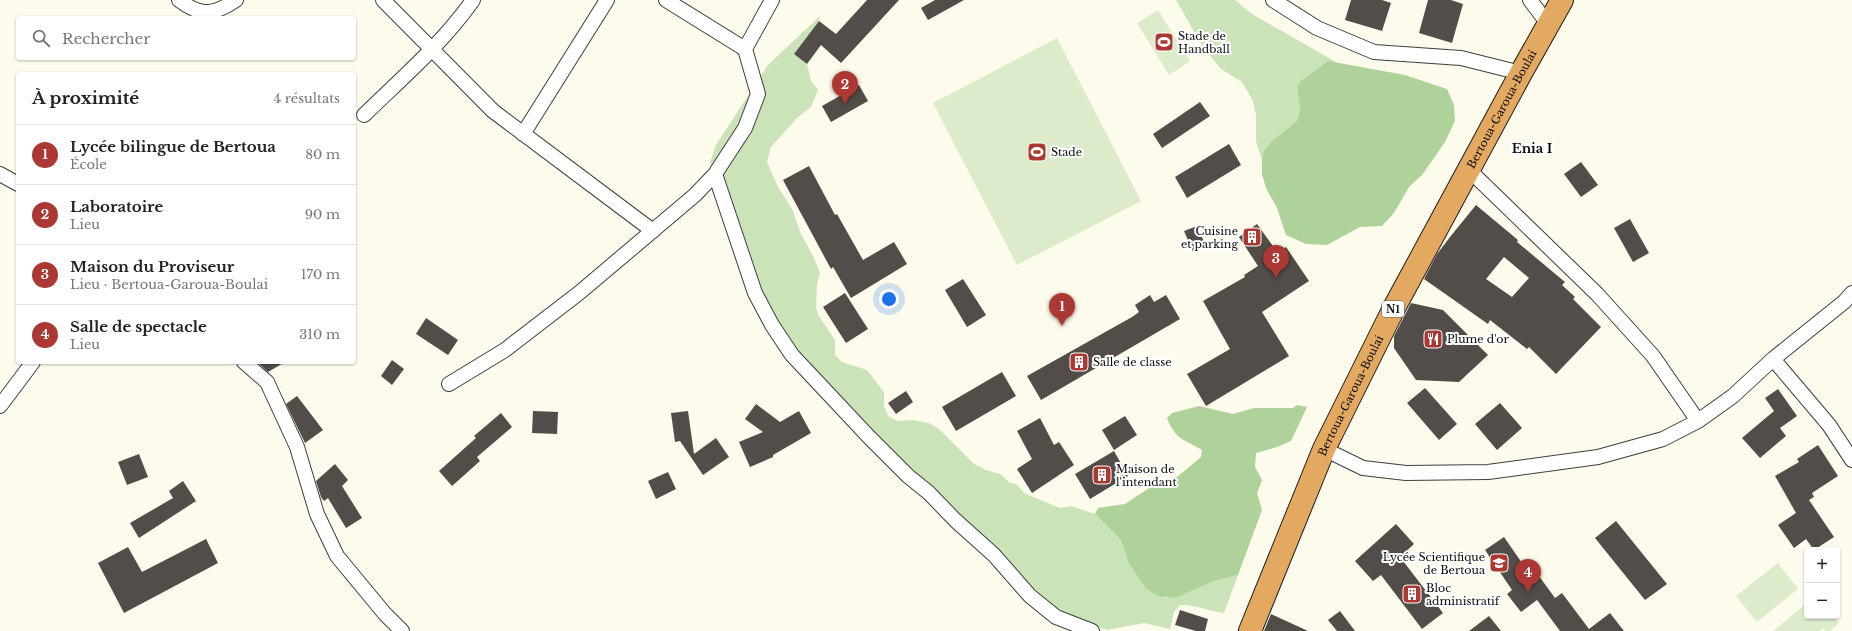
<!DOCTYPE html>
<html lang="fr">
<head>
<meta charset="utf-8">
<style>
  :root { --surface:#fff; --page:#f6f6f6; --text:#222; --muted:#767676; --line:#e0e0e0; --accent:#ab3833 }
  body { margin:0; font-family:"Libre Baskerville",serif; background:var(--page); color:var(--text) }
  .controls { position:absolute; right:12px; bottom:12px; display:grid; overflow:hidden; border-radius:4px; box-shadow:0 1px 3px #0004 }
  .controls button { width:36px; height:36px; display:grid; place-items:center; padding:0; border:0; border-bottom:1px solid var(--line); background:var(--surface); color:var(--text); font:20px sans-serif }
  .you { position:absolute; left:889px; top:299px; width:14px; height:14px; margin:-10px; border:3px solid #fff; border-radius:50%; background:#1a73e8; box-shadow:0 0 0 6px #1a73e833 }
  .badge { display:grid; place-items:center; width:26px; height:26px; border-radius:50%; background:var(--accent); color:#fff; font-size:13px; font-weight:700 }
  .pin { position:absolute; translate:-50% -33px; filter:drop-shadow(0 1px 2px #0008) }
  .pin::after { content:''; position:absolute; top:21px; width:14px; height:12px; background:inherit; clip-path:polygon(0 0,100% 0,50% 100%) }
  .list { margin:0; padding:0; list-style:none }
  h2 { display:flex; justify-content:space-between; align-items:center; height:52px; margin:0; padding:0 16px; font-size:17px }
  h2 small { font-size:13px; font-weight:400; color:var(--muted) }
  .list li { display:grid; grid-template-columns:26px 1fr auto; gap:12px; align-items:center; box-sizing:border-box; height:60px; padding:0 16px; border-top:1px solid var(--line) }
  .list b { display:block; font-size:15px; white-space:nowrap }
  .list p { margin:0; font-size:13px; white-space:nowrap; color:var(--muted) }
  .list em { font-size:13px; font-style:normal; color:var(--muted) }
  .icon { flex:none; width:22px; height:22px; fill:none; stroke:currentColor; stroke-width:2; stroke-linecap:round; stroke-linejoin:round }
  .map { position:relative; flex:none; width:1852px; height:631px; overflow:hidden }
  .search { position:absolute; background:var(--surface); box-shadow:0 1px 3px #0004; left:16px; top:16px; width:340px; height:44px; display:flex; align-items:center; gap:10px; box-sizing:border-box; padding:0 14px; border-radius:4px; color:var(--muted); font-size:15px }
  .panel { position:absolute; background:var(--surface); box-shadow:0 1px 3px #0004; left:16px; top:72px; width:340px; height:292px; border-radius:4px }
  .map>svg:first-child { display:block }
</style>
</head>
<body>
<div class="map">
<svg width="1852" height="631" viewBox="0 0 1852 631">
  <rect width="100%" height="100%" fill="#fdfbeb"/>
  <path fill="#cbe3b9" d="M1176 0H1235L1252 14 1336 62 1297 87 1300 108 1297 121 1272 141 1263 152 1262 160 1256 141V115L1253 101 1242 82 1221 69 1203 47Z
    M820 16 819 21 794 54 807 64 811 81 818 90 811 107 797 118 771 147 767 162 778 187 792 209 801 234 813 256 820 273 817 284 816 308 819 316 835 340V355L842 362 867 370 884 392V406L888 416 897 421 913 420 929 423 939 429 974 464 986 470 1000 474 1010 483 1016 484 1024 493 1060 508 1071 506 1095 514 1121 540 1128 561 1166 598 1180 596 1214 581 1238 575 1224 613C1209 611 1196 605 1180 605L1174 612 1170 629 1144 623 1107 630 1057 613 1016 570 942 508 792 351 760 301 723 192 710 163 716 145 768 65Z"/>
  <path fill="#aed29a" d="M1328 61 1405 75 1447 89 1454 105 1455 121 1445 142 1422 175 1409 187 1394 213 1382 226 1360 227 1327 245 1306 244 1286 235 1277 208 1266 188 1262 174V160L1263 152 1272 141 1297 121 1300 108 1297 87 1301 81Z
    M1297 405 1307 407 1291 441 1277 447 1256 453 1255 467 1262 480 1257 493 1262 510 1238 575 1214 581 1180 596 1173 598 1158 596 1147 589 1142 583 1128 561 1121 540 1095 514 1098 508 1125 504 1157 483 1177 477 1201 457 1202 450C1183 439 1175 439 1167 418L1172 413 1199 406 1233 414 1254 408H1293Z"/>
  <path fill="#dcebc9" d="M1158 10 1190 61 1169 75 1137 23Z
    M1057 38 1141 201 1017 265 933 103Z
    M1778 563 1798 589 1757 622 1736 596Z
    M1807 603V616H1833L1839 623 1830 631H1825L1823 628 1819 631H1773Z"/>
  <path fill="#524d48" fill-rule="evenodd" d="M867 0H899L841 63 821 45 807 64 794 54 819 21 836 34Z
    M935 0H964L928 20 921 8Z
    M1351 0H1382L1391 3 1382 31 1345 20Z
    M1428 0H1451L1463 4 1452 43 1419 33Z
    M859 85 868 101 831 122 822 106Z
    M1200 102 1210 116 1162 148 1153 134Z
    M1229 144 1241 165 1187 198 1175 177Z
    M1581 162 1598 185 1581 197 1564 174Z
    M809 166 835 215 837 214 863 260 894 242 907 264 851 298 833 267 831 269 783 180Z
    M1476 205 1518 240 1517 242 1565 282 1562 285 1575 297 1573 299 1601 327 1556 374 1529 347 1527 349 1490 320 1488 324 1424 279 1437 254 1450 237ZM1504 257 1529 278 1512 297 1486 279Z
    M1630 219 1649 253 1633 262 1614 228Z
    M1257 224 1278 253 1286 247 1309 281 1262 312 1289 356 1206 406 1187 374 1230 349 1203 301 1245 277 1244 275 1258 266 1239 237Z
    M1197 226 1206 246 1193 252 1184 231Z
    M963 279 986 315 967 327 945 290Z
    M845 293 868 329 846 343 823 307Z
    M1150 295 1154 302 1166 295 1180 319 1041 400 1027 376 1132 317 1139 312 1135 305Z
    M1411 303 1443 310 1488 355 1459 382 1416 380 1394 348V336Z
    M426 318 458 340 448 355 416 334Z
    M392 360 404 369 392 385 381 376Z
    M257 362H285L268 372Z
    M1002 372 1016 396 956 431 942 407Z
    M1425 388 1457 424 1439 440 1407 403Z
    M1778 389 1797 416 1780 428 1786 436 1760 458 1742 438 1774 411 1765 398Z
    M906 391 913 402 896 414 888 403Z
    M297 396 323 430 305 443 286 404Z
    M1500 403 1522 428 1497 450 1475 424Z
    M756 404 780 422 799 411 811 433 773 455V457L750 467 739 442 763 432 745 419Z
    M533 411 558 412 557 434 532 433Z
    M688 411 694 454 716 438 729 457 703 475 680 441 675 442 671 413Z
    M501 413 512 427 477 457 480 461 452 486 439 471 476 438 474 436Z
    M1125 416 1137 435 1114 450 1102 430Z
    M1040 418 1054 445 1059 442 1074 465 1032 493 1017 469 1032 459 1017 431Z
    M1818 445 1838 476 1812 493 1814 497 1809 500 1834 537 1814 550 1806 539 1794 548 1778 525 1796 513 1775 476 1799 462 1797 459Z
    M1114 451 1128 476 1090 499 1075 474Z
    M139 454 148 477 127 485 118 462Z
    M335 464 348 480 342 486 362 518 346 528 328 498 324 501 321 497 316 481Z
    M668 472 676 489 656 499 648 481Z
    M183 481 196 501 139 538 130 523 173 498 169 491Z
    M1616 521 1667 584 1645 600 1595 538Z
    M1396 524 1414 544 1400 557 1443 613 1422 629 1381 575 1373 581 1355 561Z
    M1504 537 1531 576 1536 572 1555 598 1562 593 1589 629 1610 613 1624 631H1560L1537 600 1521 612 1507 594 1512 590 1485 550Z
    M206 539 218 563 124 613 98 563 128 547 142 572Z
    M1180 610 1208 619 1205 631H1196L1175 625Z
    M1340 611 1355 631H1337L1328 620Z
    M1271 614 1308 631H1264Z
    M1489 616 1501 631H1469Z"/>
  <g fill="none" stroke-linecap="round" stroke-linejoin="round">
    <g stroke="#3e3e3e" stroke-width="16">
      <path id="street" d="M179 0C201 17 214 15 236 0
        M383 0 493 111 653 231
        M666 0 745 49
        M1273 0 1317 28 1374 52 1461 58 1521 73
        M1530 0 1548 24
        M364 115C401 79 443 43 473 0
        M523 134 607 0
        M1468 169 1597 294 1653 356 1698 421
        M0 174 18 184
        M715 174 755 293 772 325 792 355 869 437 908 476 929 493 955 520 994 555 1030 596 1056 617 1092 631
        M1773 359 1829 425 1852 460
        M244 362 267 382 297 447 317 514 337 556 385 614 402 631
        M449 384 505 350 579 293 695 195 715 174 745 128 758 94 745 49 772 0
        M0 406 33 362
        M1324 449 1363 468 1406 473 1488 472 1598 457 1663 439 1698 421 1733 396 1773 359 1844 302 1852 293"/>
    </g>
    <g stroke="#1c1c1c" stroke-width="24">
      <g id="highway">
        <path id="s1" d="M1250 631 1324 449 1395 306 1521 73 1562 0"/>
      </g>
    </g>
    <use href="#street" stroke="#fff" stroke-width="14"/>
    <use href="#highway" stroke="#e4a961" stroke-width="22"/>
  </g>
  <defs>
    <g id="stadium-square" transform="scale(1)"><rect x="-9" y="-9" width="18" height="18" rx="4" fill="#ab3833" stroke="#fff"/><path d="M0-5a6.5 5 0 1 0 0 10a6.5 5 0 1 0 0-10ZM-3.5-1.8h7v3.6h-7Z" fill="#fff"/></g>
    <g id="building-square" transform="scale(1)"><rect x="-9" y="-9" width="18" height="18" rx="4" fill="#ab3833" stroke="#fff"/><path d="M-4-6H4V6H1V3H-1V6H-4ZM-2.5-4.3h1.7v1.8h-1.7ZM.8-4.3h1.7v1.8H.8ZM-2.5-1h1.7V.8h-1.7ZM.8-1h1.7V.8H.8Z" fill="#fff"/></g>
    <g id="restaurant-square" transform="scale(1)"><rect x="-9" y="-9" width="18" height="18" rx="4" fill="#ab3833" stroke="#fff"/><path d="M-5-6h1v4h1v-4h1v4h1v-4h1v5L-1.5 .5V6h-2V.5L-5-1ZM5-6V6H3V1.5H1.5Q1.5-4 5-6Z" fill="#fff"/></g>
    <g id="school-square" transform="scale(1)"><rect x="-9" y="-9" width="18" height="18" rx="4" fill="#ab3833" stroke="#fff"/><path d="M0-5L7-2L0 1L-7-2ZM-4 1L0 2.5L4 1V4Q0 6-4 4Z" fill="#fff"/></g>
  </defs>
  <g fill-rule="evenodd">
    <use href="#stadium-square" x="1164" y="42"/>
    <use href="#stadium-square" x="1037" y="152"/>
    <use href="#building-square" x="1252" y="237"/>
    <use href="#restaurant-square" x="1433" y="339"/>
    <use href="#building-square" x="1079" y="362"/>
    <use href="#building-square" x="1102" y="475"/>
    <use href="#school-square" x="1499" y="563"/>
    <use href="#building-square" x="1412" y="594"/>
  </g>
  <g text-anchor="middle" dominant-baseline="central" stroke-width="4" stroke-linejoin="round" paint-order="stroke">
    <rect fill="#fff" stroke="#545454" stroke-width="1" x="1382" y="301" width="22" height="16" rx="3"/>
    <g font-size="10" font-weight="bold" fill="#0b0b0b">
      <text x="1393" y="309">N1</text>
    </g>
    <g font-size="11" fill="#0b0b0b" stroke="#fff" text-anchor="start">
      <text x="1178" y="36">Stade de<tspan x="1178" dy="13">Handball</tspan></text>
      <text x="1051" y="152">Stade</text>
      <text x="1238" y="231" text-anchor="end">Cuisine<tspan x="1238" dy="13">et parking</tspan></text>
      <text x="1447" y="339">Plume d'or</text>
      <text x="1093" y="362">Salle de classe</text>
      <text x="1116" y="469">Maison de<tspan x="1116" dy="13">l'intendant</tspan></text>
      <text x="1485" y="557" text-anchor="end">Lycée Scientifique<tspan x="1485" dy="13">de Bertoua</tspan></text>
      <text x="1426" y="588">Bloc<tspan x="1426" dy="13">administratif</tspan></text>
    </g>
    <g font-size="11" fill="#0b0b0b" stroke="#fff">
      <text stroke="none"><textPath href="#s1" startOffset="580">Bertoua-Garoua-Boulai</textPath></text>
      <text stroke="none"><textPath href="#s1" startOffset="256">Bertoua-Garoua-Boulai</textPath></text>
    </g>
    <g font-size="13" font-weight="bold" fill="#0b0b0b" stroke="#fff">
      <text x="1532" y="148">Enia I</text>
    </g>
  </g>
</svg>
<div class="controls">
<button>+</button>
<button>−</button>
</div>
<div class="you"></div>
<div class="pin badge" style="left:1062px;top:326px">1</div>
<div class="pin badge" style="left:845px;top:104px">2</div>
<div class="pin badge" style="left:1276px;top:278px">3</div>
<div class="pin badge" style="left:1528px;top:592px">4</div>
<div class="search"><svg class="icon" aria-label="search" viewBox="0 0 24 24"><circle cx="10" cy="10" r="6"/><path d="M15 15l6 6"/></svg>Rechercher</div>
<section class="panel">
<h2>À proximité<small>4 résultats</small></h2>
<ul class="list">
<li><span class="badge">1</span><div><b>Lycée bilingue de Bertoua</b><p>École</p></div><em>80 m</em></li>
<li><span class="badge">2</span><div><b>Laboratoire</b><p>Lieu</p></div><em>90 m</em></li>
<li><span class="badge">3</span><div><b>Maison du Proviseur</b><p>Lieu · Bertoua-Garoua-Boulai</p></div><em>170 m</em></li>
<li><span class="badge">4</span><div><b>Salle de spectacle</b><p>Lieu</p></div><em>310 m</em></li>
</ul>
</section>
</div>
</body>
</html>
